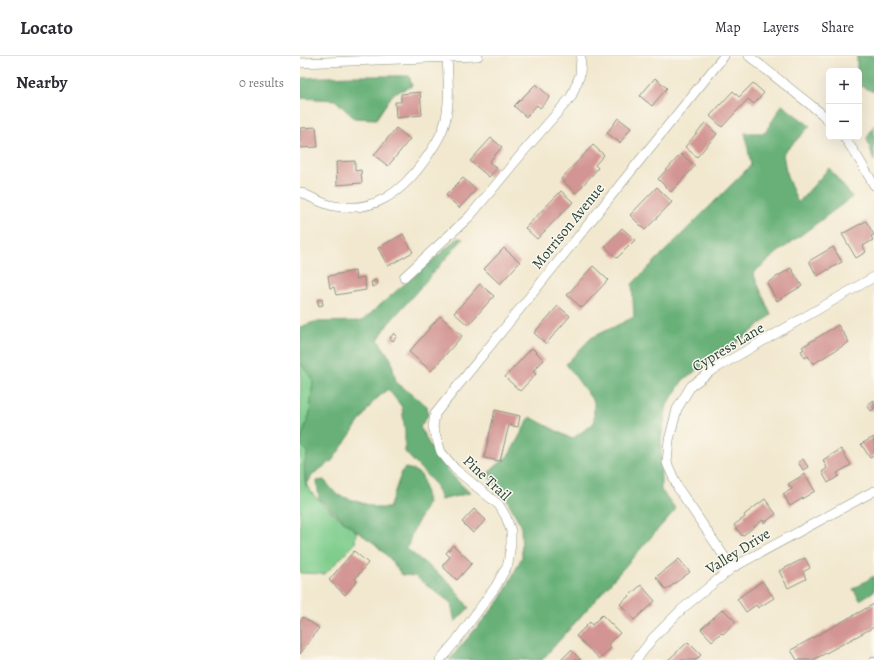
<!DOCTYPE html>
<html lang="en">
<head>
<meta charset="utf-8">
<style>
  :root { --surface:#fff; --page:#f7f7f7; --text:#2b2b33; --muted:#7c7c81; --line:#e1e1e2 }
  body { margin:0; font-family:Alegreya,serif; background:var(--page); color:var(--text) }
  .controls { position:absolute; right:12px; top:12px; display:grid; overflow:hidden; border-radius:6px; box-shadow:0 4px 16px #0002 }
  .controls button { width:36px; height:36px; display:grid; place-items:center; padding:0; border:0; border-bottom:1px solid var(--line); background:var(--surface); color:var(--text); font:20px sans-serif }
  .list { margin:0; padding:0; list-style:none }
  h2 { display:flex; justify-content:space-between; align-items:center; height:52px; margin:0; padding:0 16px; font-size:17px }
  h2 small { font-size:13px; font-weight:400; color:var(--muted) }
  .map { position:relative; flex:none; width:574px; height:604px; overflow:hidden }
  header { display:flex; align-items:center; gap:24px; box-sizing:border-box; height:56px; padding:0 20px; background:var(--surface); border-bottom:1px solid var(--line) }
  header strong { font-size:19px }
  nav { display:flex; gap:22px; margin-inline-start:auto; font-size:14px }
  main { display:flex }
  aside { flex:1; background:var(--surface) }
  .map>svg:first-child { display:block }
</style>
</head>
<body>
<header>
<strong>Locato</strong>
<nav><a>Map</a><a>Layers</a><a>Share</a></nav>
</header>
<main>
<aside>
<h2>Nearby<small>0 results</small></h2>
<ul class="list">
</ul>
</aside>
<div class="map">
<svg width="574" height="604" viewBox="0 0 574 604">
  <rect width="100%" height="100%" fill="#fbf7ec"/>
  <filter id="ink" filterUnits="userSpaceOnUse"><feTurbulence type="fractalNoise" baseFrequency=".025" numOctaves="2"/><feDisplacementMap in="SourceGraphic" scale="8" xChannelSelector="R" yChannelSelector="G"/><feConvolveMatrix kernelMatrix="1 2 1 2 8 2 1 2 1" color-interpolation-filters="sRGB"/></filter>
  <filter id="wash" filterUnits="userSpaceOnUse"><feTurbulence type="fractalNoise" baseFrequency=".012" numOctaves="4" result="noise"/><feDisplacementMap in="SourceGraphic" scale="16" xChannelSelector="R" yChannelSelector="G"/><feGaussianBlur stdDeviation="0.9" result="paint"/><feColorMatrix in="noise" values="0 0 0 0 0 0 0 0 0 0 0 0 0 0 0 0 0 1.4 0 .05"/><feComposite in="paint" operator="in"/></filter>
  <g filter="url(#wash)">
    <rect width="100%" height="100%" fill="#f2e8cf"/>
    <path fill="#7fcd8d" stroke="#4f8560" d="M1 308 13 324 10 358 0 386Z
      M0 388 8 396C5 405 2 422 7 430 15 444 43 465 56 475L55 488 25 518 0 517Z"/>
    <path fill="#67b078" stroke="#437656" d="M557 0H574V36L559 29V15H557Z
      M51 20H109L112 30 93 38 76 63 54 62 35 44 0 42V22Z
      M482 49 510 70 483 98 487 121 498 147 529 112 552 141 477 197 453 217 471 259 450 277 383 324 367 349 361 383V434L376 453 242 604H149L201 543 222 501 221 469 206 442 187 418 209 399 230 361 272 383 294 367V346L266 308 291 282 334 261 332 228 451 109 445 77H465Z
      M574 69V105L567 82Z
      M158 182 163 183 88 268 78 284 91 303 96 326 127 350 128 359 120 371C133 398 148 417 170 437L141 444 135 428 105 396V375L102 351 88 333 73 346 32 405 13 418 6 430 4 409 8 396 0 388V386L10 357 13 324 1 308 0 309V271L14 266 62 265C94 236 127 210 158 182Z
      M105 412 114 414 122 420 128 446 112 477 107 493 150 527 169 552 155 566 151 547 115 520 102 519 91 504 74 487 56 475 19 443 17 425 24 424 37 439 78 452H89L102 415Z
      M574 520V535L560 544 553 533Z"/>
    <g id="blocks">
      <path fill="#d39593" d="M355 22 367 32 352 50 340 40Z
        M453 27 464 37 454 48 448 43 422 71 410 60 433 35 439 41Z
        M236 28 250 41 240 52 237 49 226 61 214 50Z
        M120 36 122 59 96 62 95 46H101V38Z
        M318 62 331 72 320 87 307 77Z
        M405 67 417 78 397 101 385 91Z
        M16 71 18 91 0 92V72Z
        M96 72 110 83 88 110 74 99Z
        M191 82 202 91 189 106 197 112 189 121 170 105Z
        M293 89 304 99 295 109 298 112 276 137 261 123Z
        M381 98 395 110 371 136 358 123Z
        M55 105V115L61 114 62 127 37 129 36 106Z
        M163 122 176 134 159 152 146 139Z
        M357 131 372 146 345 174 330 159Z
        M261 135 273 146 237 183 225 172Z
        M566 165 574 179 571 180 573 184 563 190 566 196 556 202 542 178Z
        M322 172 335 184 317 202 305 191Z
        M103 178 113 196 88 210 78 192Z
        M533 191 542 206 517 220 509 205Z
        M204 192 220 206 200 228 184 213Z
        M293 210 308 224 282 252 267 239Z
        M491 212 502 230 477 245 467 227Z
        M55 215 56 223 64 221 66 234 36 239 34 231 30 232 28 220Z
        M76 224 77 229 72 231 71 226Z
        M180 228 194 240 168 269 154 257Z
        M22 243 23 249 19 250 17 244Z
        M258 250 270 260 246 288 234 277Z
        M140 260 162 280 131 315 109 296Z
        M538 269 549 286 513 308 508 300 505 302 501 295 504 293 502 291Z
        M94 277 97 280 93 285 90 282Z
        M232 292 244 304 233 315 236 318 220 335 205 321Z
        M574 344V353L571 355 567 349Z
        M195 354 220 360 218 371 209 369 200 405 184 402Z
        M574 381V400L570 402 561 388Z
        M541 393 551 409 537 417 539 420 528 427 522 416 527 412 523 404Z
        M503 403 508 411 503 414 498 406Z
        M505 418 515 435 490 450 483 438 492 433 488 428Z
        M465 443 476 458 464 467 463 464 442 480 434 469 445 461 444 459Z
        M174 453 186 464 173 477 162 466Z
        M153 489 172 507 157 524 142 510 150 501 146 497Z
        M54 495 68 507 55 523 57 525 45 539 29 524Z
        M505 502 510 512 503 516 506 523 488 532 479 515Z
        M379 503 390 516 366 534 356 521Z
        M462 525 474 542 458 552 456 549 446 556 437 543Z
        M341 529 355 545 334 564 320 548Z
        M574 548V571L513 604H497L491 594Z
        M423 553 436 566 423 578 421 577 412 585 401 573Z
        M302 559 320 577 308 589 311 592 300 603 276 580 290 566 292 569Z
        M3 561 19 572 0 598V565Z
        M388 586 401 599 396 604H368Z
        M271 594 281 604H261Z"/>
    </g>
  </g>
  <g filter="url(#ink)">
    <use href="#blocks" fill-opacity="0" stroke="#889282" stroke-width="1"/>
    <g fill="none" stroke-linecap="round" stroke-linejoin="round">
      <g stroke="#889282" stroke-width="6">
        <path id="service" d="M573 604H574"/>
      </g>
      <g stroke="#889282" stroke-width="10">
        <path id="minor" d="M449 0 522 58 529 65
          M0 7 178 0
          M544 81 557 100 574 129
          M0 136C11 141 22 148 34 150 74 157 101 137 124 105 133 92 143 78 146 62 150 42 148 22 147 1
          M104 221 170 160 224 95 271 41 280 19 281 0
          M432 512 378 432 367 407 369 384 377 353 391 330 411 315 574 221
          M140 604 156 585 196 530 208 508 211 488V475L206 461 199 449 155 413 141 396 133 371 135 358 424 0
          M336 604 353 582 382 553 432 512 574 435"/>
      </g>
      <use href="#service" stroke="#fff" stroke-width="4.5"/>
      <use href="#minor" stroke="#fff" stroke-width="9"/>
    </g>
  </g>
  <g text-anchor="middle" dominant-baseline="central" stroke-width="3" stroke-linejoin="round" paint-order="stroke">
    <g font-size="15" fill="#1f3d34" stroke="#fbf7ec">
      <text transform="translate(268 170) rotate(-51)">Morrison Avenue</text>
      <text transform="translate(428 291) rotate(-31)">Cypress Lane</text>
      <text transform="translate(187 422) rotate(43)">Pine Trail</text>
      <text transform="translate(438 495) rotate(-32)">Valley Drive</text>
    </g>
  </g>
</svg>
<div class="controls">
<button>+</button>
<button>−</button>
</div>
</div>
</main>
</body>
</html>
